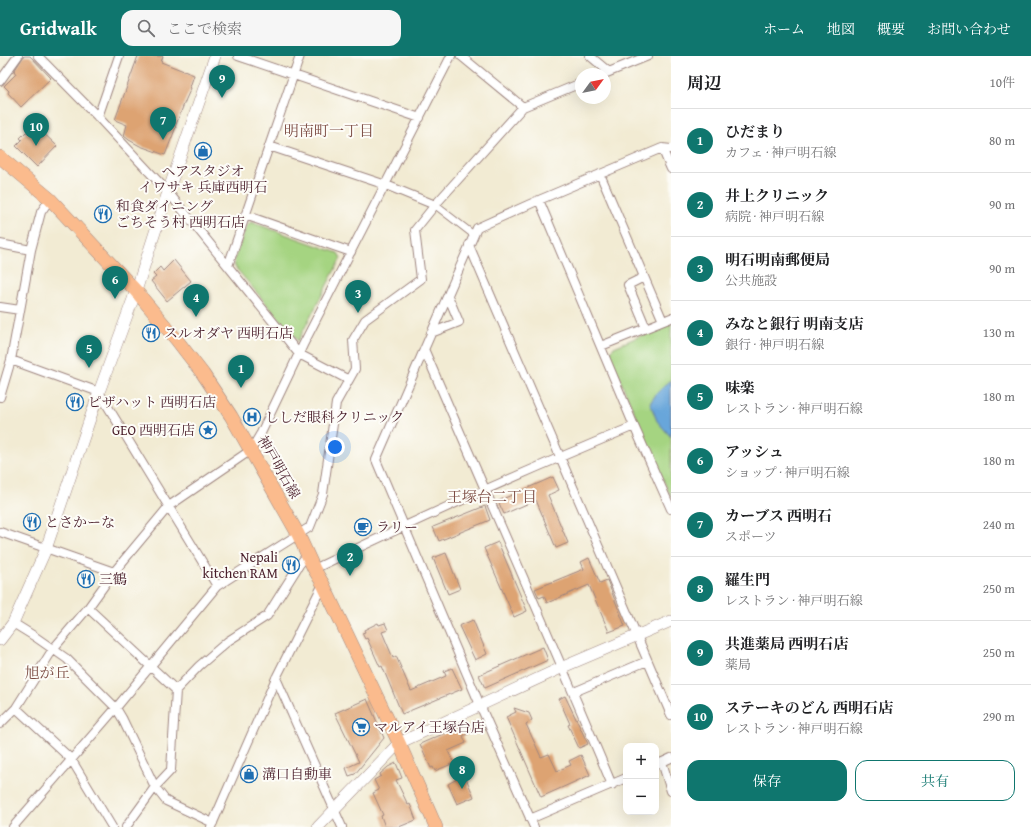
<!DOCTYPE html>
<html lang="ja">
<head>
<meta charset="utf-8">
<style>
  :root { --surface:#fff; --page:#f6f6f6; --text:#202124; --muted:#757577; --line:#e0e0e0; --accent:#0f766e }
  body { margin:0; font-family:"Gentium Book Plus","Noto Serif JP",serif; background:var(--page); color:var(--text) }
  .controls { position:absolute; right:12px; bottom:12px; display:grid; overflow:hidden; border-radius:8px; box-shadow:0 4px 16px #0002 }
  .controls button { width:36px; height:36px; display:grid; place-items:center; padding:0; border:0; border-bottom:1px solid var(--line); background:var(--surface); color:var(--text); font:20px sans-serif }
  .compass { position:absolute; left:575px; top:12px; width:36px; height:36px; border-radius:50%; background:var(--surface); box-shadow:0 4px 16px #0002; rotate:57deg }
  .you { position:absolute; left:335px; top:391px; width:14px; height:14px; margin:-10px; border:3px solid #fff; border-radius:50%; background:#1a73e8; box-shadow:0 0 0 6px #1a73e833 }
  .badge { display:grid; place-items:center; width:26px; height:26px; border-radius:50%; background:var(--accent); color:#fff; font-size:13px; font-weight:700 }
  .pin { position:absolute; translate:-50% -33px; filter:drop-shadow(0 1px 2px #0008) }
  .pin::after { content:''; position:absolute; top:21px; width:14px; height:12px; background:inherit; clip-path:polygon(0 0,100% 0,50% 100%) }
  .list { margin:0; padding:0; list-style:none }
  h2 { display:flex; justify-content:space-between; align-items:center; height:52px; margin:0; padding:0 16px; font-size:17px }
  h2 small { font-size:13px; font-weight:400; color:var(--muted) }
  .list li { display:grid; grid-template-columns:26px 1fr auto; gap:12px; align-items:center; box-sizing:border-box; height:64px; padding:0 16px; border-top:1px solid var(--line) }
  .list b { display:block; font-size:15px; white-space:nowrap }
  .list p { margin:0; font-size:13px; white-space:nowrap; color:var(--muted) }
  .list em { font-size:13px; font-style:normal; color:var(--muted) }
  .actions { display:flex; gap:8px; padding:12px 16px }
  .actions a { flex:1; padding:9px 0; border:1px solid var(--accent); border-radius:12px; text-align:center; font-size:14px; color:var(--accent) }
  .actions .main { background:var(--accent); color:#fff }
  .icon { flex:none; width:22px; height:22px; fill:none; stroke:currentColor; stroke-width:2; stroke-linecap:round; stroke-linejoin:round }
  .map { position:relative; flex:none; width:671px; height:771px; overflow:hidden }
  header { display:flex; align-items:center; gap:24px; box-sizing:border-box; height:56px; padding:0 20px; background:var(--accent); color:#fff }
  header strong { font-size:19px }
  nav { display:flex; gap:22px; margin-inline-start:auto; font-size:14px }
  .search { width:280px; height:36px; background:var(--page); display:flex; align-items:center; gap:10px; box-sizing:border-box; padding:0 14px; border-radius:12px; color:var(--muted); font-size:15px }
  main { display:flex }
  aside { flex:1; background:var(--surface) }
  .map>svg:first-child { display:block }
</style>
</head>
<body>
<header>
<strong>Gridwalk</strong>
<div class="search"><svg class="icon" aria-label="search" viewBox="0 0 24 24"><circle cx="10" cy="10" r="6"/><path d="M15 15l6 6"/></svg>ここで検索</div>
<nav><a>ホーム</a><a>地図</a><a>概要</a><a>お問い合わせ</a></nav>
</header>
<main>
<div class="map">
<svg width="671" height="771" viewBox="0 0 671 771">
  <rect width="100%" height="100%" fill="#fdfcf7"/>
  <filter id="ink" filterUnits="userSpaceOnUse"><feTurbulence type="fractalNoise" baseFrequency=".025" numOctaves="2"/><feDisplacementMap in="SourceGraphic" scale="8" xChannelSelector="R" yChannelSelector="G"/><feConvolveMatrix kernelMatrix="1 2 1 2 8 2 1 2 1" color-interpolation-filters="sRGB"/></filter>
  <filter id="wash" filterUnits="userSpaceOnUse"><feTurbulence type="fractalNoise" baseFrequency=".012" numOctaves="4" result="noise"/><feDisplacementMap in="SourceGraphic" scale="16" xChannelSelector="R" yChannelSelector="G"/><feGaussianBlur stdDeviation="0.9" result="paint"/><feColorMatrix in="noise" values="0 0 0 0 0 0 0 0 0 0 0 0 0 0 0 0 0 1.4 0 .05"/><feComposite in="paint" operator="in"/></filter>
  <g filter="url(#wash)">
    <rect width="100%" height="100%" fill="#f2ebd3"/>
    <path fill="#a5d481" stroke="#787a56" d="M251 166 338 197 341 202 298 285 235 211 234 204 247 169Z
      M671 267V442L609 298 614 291Z"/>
    <path fill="#68a6da" stroke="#596282" d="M671 324V381L657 365 650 347 657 337Z"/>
    <g id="blocks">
      <path fill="#dda372" d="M24 0H30L51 22 21 51 8 37 9 35 4 30 16 18 14 15Z
        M138 0H163L161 6 194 19 190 31 191 32 186 43 175 71H176L165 99 140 90 129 84 124 80 127 69 115 64Z
        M36 70 57 90 37 111 16 90 22 84 20 82 26 76 28 77Z
        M174 204 191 225 167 245 151 225 156 221 153 218 160 211 163 215Z
        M553 421 559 434 548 439 568 487 556 492 536 444 504 458 498 445Z
        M485 450 490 464 439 485 433 471Z
        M498 486 527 555 514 561 484 492Z
        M446 497 460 533 448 538 433 502Z
        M589 502 600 527 607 524 625 570 609 576 589 529 547 547 544 540 539 542 535 533 584 513 581 506Z
        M473 564 487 598 475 604 459 570Z
        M378 567 379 569 385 567 388 574 382 576 393 602 396 600 411 635 446 620 444 615 452 612 462 633 402 658 382 610 380 611 367 582 365 583 362 577 365 576 364 574Z
        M543 591 548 604 485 632 479 619Z
        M565 640 588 688 579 692 568 669 570 668 559 643Z
        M367 643 384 682 355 718 349 720 346 712 359 706 335 657Z
        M514 652 529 657 532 664 526 668 541 701 549 698 557 715 571 709 569 705 581 699 590 719 541 741 506 661 516 656Z
        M481 664 484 671 463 680 466 687 448 695 454 707 435 715 433 711 431 712 420 688 461 670 462 672Z
        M396 707 402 722 396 724 408 749 410 748 416 764 399 771H385L381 760 383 759 373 737 379 734 374 724 381 720 380 718 388 711Z
        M460 708 474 741 457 748 448 728 457 723 452 712Z"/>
    </g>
  </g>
  <g filter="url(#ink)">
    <use href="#blocks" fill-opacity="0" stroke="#9e857f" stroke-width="1"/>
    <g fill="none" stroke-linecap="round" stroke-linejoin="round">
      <g stroke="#9e857f" stroke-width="8">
        <path id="pedestrian" d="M435 149 474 179"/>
      </g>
      <g stroke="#9e857f" stroke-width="10">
        <path id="minor" d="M38 0 98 61 168 136 299 298 349 324
          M238 0 420 62
          M461 0 523 51 581 27
          M590 0 609 16
          M604 18 648 0
          M0 25 18 0
          M98 61 119 0
          M269 90 386 129 435 149
          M662 92 671 113
          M600 118 663 265
          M539 144 634 370 671 453
          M245 159 351 196
          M0 188 31 194
          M469 189 671 659
          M228 210 300 0
          M644 221 628 229 646 272
          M0 251 20 254
          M431 277 459 266 448 240
          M601 290 671 262
          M424 293C487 439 551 583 612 729
          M11 304 99 336 217 530
          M0 341 11 304 31 194 41 156 50 143
          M0 476 114 516
          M314 513C419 462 526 415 634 370
          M88 552 176 634
          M13 567 34 580 67 603 116 652 122 662 155 731 166 745 213 767
          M276 622 342 771
          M574 636 647 605
          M16 652 71 703 112 771
          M0 668 16 652 53 593 88 552 114 516 169 450 251 394 261 377 303 289 451 0
          M662 706 671 735
          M656 709 671 702
          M530 763 626 722
          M13 771 116 652 217 530 310 471 323 438 336 347 355 313 353 284 365 264 421 223 415 174 435 149 523 51
          M126 771 155 731 171 714 176 634 199 610 228 585 267 560 299 509 307 499
          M211 771 276 622 323 528
          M534 771 480 649 376 404 477 172 539 144 662 92 671 93"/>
      </g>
      <g stroke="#9e857f" stroke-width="12">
        <path id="tertiary" d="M0 584 13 567 46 493 99 336 136 235 168 136 215 0
          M318 771 399 687 563 611 671 565"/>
      </g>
      <g stroke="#9e857f" stroke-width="14">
        <path id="primary" d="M0 101 50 143 136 235 176 283 203 318 231 360 298 478 314 513 323 528 399 687 436 771"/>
      </g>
      <use href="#pedestrian" stroke="#fff" stroke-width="6"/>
      <use href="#minor" stroke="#fff" stroke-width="8"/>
      <use href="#tertiary" stroke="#fff" stroke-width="11"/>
      <use href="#primary" stroke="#fbbb8d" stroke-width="13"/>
    </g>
  </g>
  <defs>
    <g id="shop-ring" transform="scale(0.9)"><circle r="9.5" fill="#fdfcf7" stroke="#1f6fb2" stroke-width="1.5"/><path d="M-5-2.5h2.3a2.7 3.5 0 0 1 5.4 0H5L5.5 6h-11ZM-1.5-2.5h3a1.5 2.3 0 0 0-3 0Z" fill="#1f6fb2"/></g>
    <g id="restaurant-ring" transform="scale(0.9)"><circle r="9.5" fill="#fdfcf7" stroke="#1f6fb2" stroke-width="1.5"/><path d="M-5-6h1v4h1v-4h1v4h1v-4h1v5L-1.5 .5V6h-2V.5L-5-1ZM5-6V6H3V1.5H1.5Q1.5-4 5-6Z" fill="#1f6fb2"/></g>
    <g id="hospital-ring" transform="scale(0.9)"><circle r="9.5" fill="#fdfcf7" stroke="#1f6fb2" stroke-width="1.5"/><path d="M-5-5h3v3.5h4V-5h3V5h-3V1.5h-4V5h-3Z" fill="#1f6fb2"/></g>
    <g id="sight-ring" transform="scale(0.9)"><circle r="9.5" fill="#fdfcf7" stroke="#1f6fb2" stroke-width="1.5"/><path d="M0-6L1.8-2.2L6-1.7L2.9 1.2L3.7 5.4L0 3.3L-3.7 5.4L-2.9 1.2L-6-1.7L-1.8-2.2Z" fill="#1f6fb2"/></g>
    <g id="cafe-ring" transform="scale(0.9)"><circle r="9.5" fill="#fdfcf7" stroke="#1f6fb2" stroke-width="1.5"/><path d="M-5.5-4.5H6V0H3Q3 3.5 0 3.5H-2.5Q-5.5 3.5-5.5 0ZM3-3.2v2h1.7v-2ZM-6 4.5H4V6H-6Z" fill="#1f6fb2"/></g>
    <g id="supermarket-ring" transform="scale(0.9)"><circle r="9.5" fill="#fdfcf7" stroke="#1f6fb2" stroke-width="1.5"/><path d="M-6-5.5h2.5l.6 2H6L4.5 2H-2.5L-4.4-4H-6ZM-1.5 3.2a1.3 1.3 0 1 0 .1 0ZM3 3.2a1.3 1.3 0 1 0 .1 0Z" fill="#1f6fb2"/></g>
  </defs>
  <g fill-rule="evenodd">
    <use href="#shop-ring" x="203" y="95"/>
    <use href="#restaurant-ring" x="103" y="158"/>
    <use href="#restaurant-ring" x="151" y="277"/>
    <use href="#restaurant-ring" x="75" y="346"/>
    <use href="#hospital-ring" x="252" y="361"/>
    <use href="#sight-ring" x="208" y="374"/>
    <use href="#restaurant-ring" x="32" y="466"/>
    <use href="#cafe-ring" x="363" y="471"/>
    <use href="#restaurant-ring" x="291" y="509"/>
    <use href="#restaurant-ring" x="86" y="523"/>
    <use href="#supermarket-ring" x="361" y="671"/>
    <use href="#shop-ring" x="249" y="718"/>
  </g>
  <g text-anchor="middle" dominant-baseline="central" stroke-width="4" stroke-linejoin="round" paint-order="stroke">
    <g font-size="14" fill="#4a1f2b" stroke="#fdfcf7" text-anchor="start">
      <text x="203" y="115" text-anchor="middle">ヘアスタジオ<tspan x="203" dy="16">イワサキ 兵庫西明石</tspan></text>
      <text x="116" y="150">和食ダイニング<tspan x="116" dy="16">ごちそう村 西明石店</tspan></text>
      <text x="164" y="277">スルオダヤ 西明石店</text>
      <text x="88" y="346">ピザハット 西明石店</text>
      <text x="265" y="361">ししだ眼科クリニック</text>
      <text x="195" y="374" text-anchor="end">GEO 西明石店</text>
      <text x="45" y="466">とさかーな</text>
      <text x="376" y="471">ラリー</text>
      <text x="278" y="501" text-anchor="end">Nepali<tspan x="278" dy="16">kitchen RAM</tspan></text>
      <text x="99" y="523">三鶴</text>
      <text x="374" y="671">マルアイ王塚台店</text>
      <text x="262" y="718">溝口自動車</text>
    </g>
    <g font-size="14" fill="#4a1f2b" stroke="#fdfcf7">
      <text transform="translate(279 411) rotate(60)">神戸明石線</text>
    </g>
    <g font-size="15" fill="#7d4d44" stroke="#fdfcf7">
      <text x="329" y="74">明南町一丁目</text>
      <text x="492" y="440">王塚台二丁目</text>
      <text x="47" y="616">旭が丘</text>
    </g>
  </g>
</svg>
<div class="controls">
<button>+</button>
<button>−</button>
</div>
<svg class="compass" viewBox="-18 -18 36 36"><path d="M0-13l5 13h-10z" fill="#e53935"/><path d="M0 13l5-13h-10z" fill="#757577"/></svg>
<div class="you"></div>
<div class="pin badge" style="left:241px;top:332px">1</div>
<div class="pin badge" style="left:350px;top:520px">2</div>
<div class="pin badge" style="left:358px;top:257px">3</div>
<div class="pin badge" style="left:196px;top:261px">4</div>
<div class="pin badge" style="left:89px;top:312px">5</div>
<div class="pin badge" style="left:115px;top:243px">6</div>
<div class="pin badge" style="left:163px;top:84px">7</div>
<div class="pin badge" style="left:462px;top:733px">8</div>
<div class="pin badge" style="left:222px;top:42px">9</div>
<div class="pin badge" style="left:36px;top:90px">10</div>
</div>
<aside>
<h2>周辺<small>10件</small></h2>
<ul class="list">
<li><span class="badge">1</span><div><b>ひだまり</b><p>カフェ · 神戸明石線</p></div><em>80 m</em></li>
<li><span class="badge">2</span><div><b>井上クリニック</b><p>病院 · 神戸明石線</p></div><em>90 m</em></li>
<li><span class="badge">3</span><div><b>明石明南郵便局</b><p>公共施設</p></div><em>90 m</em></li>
<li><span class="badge">4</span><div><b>みなと銀行 明南支店</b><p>銀行 · 神戸明石線</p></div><em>130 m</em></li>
<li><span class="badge">5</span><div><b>味楽</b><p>レストラン · 神戸明石線</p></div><em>180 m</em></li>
<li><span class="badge">6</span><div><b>アッシュ</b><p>ショップ · 神戸明石線</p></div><em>180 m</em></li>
<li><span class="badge">7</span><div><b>カーブス 西明石</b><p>スポーツ</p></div><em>240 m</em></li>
<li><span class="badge">8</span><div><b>羅生門</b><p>レストラン · 神戸明石線</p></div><em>250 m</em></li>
<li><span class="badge">9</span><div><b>共進薬局 西明石店</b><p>薬局</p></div><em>250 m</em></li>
<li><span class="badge">10</span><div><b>ステーキのどん 西明石店</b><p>レストラン · 神戸明石線</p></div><em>290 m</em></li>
</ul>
<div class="actions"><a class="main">保存</a><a>共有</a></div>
</aside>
</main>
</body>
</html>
